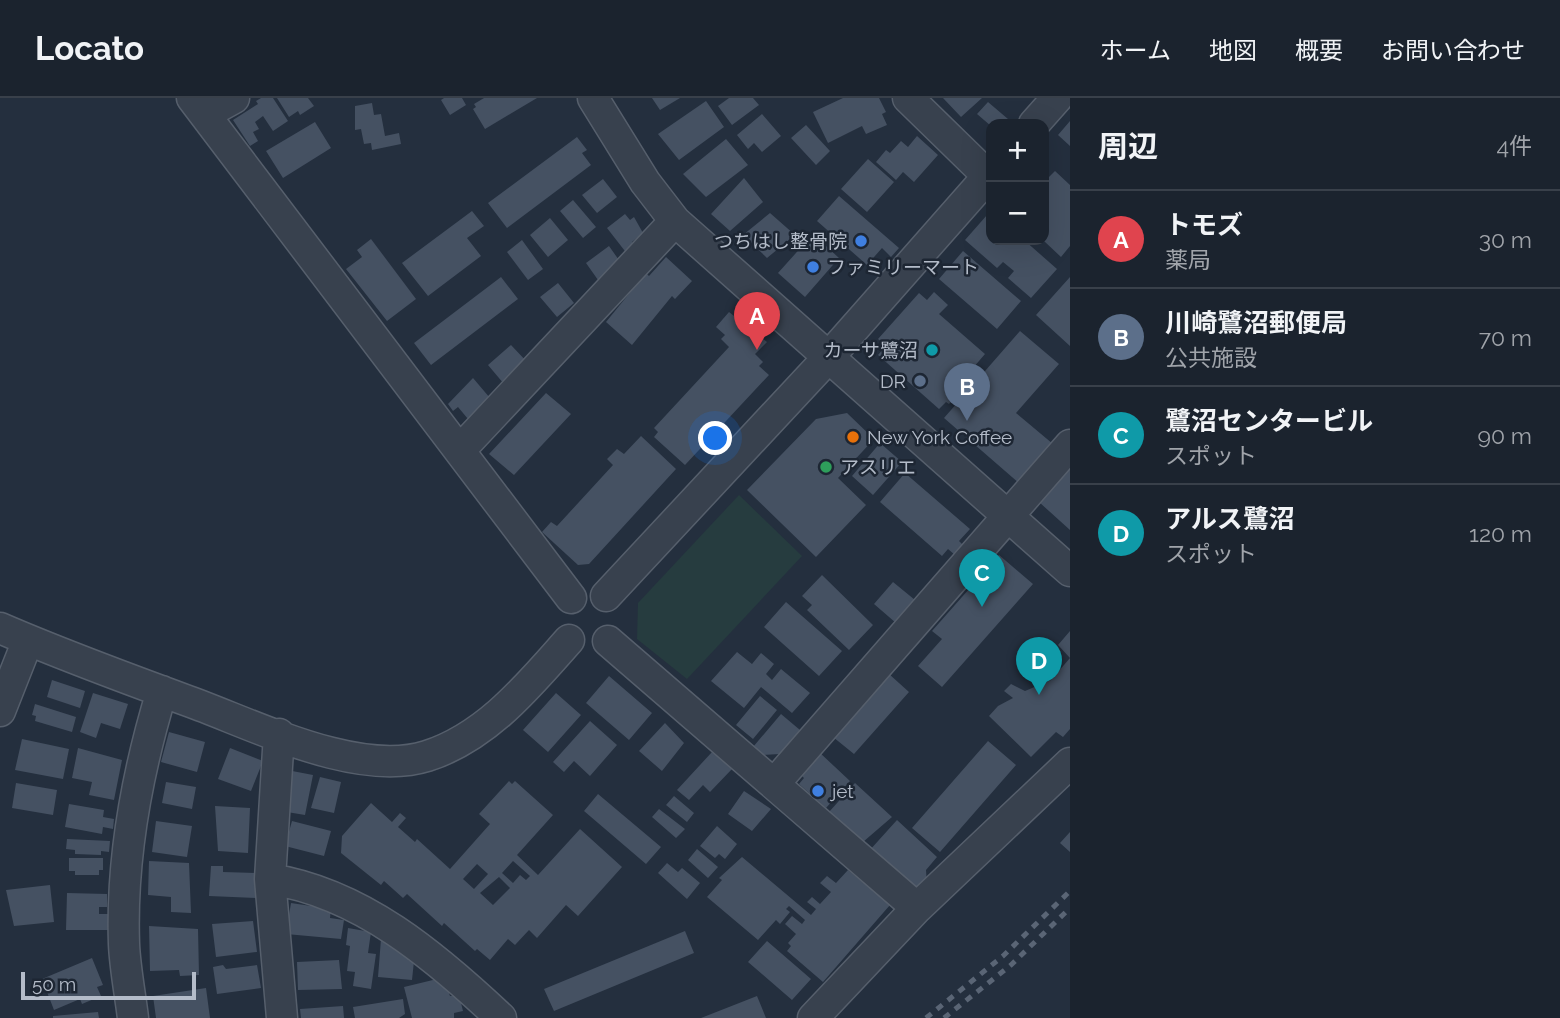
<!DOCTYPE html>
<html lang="ja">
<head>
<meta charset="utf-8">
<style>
  :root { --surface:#1b232e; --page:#242b36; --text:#f1f3f6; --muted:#a0a4aa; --line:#39404a; --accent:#8ab4f8 }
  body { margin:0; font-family:Raleway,"Noto Sans JP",sans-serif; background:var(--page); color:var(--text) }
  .controls { position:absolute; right:21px; top:21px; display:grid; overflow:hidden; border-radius:14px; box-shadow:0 7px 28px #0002 }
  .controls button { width:63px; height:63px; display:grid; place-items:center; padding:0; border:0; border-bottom:2px solid var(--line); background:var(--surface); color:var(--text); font:35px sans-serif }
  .scale { position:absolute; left:21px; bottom:18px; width:175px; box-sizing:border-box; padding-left:7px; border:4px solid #b4bcc9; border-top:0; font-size:19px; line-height:24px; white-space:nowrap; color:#b4bcc9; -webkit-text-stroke:5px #1d2633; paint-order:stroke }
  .you { position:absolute; left:716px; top:341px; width:24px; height:24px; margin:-18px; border:5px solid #fff; border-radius:50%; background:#1a73e8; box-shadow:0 0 0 10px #1a73e833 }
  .badge { display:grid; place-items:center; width:46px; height:46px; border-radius:50%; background:var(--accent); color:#fff; font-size:23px; font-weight:700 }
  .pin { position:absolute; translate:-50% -58px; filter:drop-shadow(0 2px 4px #0008) }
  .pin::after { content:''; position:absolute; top:37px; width:24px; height:21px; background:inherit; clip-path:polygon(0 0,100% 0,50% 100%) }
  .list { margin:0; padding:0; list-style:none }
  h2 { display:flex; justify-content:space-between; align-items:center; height:91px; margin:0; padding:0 28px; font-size:30px }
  h2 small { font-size:23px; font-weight:400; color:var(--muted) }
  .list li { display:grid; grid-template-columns:46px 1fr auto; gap:21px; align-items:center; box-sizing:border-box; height:98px; padding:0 28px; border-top:2px solid var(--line) }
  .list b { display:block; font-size:26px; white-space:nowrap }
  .list p { margin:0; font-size:23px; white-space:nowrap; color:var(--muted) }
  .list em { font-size:23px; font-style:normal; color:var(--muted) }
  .map { position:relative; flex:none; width:1070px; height:920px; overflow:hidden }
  header { display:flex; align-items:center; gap:42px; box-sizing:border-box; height:98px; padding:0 35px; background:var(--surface); border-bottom:2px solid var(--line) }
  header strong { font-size:33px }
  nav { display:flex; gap:38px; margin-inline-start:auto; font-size:24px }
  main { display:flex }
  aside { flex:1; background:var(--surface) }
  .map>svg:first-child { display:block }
</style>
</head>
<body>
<header>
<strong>Locato</strong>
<nav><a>ホーム</a><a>地図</a><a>概要</a><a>お問い合わせ</a></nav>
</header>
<main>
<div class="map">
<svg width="1070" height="920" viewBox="0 0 1070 920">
  <rect width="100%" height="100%" fill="#242f3e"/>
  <path fill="#263c3f" d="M739 397 802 458 687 581 637 541 638 505Z"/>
  <path fill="#455162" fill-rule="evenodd" d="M261 0H273L288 23 273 33 263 18 255 24 259 31 253 34 258 43 250 48 233 22 258 6 256 3Z
    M277 0H308L314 8 300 17 298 13 289 19Z
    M444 0H462L466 7 450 17 441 2Z
    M484 0H537L485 31 473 11 476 9 474 6Z
    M652 0H680L660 12Z
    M729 0H753L759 7 732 27 718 8Z
    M843 0H879L886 14 882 16 887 27 866 36 862 28 828 45 813 14Z
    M943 0H982L961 19Z
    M706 3 724 29 679 62 658 36Z
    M988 4 1008 21 1004 26 991 28 977 16Z
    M372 5 374 17 381 16 385 38 399 35 401 46 372 52 371 45 364 46 361 31 355 32V8Z
    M762 16 781 38 762 54 754 45 748 51 737 37Z
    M1070 23V48L1058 37Z
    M315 24 331 50 283 80 266 53Z
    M806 27 830 53 816 67 791 40Z
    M917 38 938 57 914 84 903 74 896 82 876 64 886 52 890 55 901 43 908 49Z
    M577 39 587 52 582 55 591 67 507 130 488 105Z
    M726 41 748 67 706 99 683 76Z
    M868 61 894 84 867 114 841 91Z
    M1055 73 1070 87V148L1061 159 1044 143V79L1047 81Z
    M744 80 763 104 730 133 711 116Z
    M603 81 617 99 597 115 582 97Z
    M839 98 899 150 891 159 882 150 867 167 817 123Z
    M573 102 596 129 583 140 560 113Z
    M472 113 484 128 467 140 481 158 428 198 402 165Z
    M770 115 795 137 767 160 743 137Z
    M625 116 630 122 634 119 643 135 632 144 636 150 628 157 607 130Z
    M987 117 991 121V142H1024L1057 171 1031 200 1008 180 1014 173 1003 164 997 170 965 142Z
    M550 120 568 142 548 159 530 137Z
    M813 136 839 160 805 199 778 175Z
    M371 141 416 201 387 223 346 171 362 159 357 152Z
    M522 142 543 171 528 182 507 154Z
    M609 148 621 165 598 182 586 165Z
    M963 153 1021 203 997 231 939 181Z
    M666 159 692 183 675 201 672 198 632 247 606 224 646 175 649 178Z
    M501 179 518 201 431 267 414 245Z
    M1070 179V248L1036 217Z
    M558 185 574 205 557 219 540 199Z
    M934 194 948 207 939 216 985 256 961 284 965 288 949 306 946 304 939 311 878 257 886 248 878 241 919 195 927 202Z
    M729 214 767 244 755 256 763 264 759 268 769 277 685 367 654 339 658 334 654 330 729 249 721 241 725 237 716 229Z
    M1020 233 1059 266 1016 315 1053 346 1019 385 944 320Z
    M511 247 528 265 504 286 488 267Z
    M473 280 490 300 468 321 458 309 453 313 448 306Z
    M546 295 571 316 514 377 489 356Z
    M847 315 874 341 838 380 866 407 816 459 747 392 816 321Z
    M641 338 676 371 589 466 578 467 542 434 551 424 557 428 613 367 607 361 617 351 624 356Z
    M880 345 902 364 873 397 852 378Z
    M1070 370V432L1039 404Z
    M905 375 970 431 959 443 963 447 955 457 948 451 942 458 880 404Z
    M999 457 1033 486 942 589 918 568 942 541 932 533Z
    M822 477 873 527 849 552 807 512 812 507 802 498Z
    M893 484 915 502 896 525 874 506Z
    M786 504 842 553 819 578 764 529Z
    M1070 533V631L1063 639 1056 634 1031 659 989 618 998 608 1013 600 1004 593 1011 586 1025 593 1051 582 1070 560 1058 547Z
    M1034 545 1048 557 1034 573 1020 561Z
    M737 554 752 566 761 555 774 566 766 576 772 582 781 571 810 595 792 615 761 589 744 610 711 583Z
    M889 576 909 594 854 656 833 639Z
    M609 578 652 615 629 642 586 605Z
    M52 582 85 593 80 610 47 599Z
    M93 595 128 606 120 631 101 625 96 640 80 634Z
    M556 595 581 617 548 654 523 632Z
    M760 598 777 612 753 641 736 627Z
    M35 606 76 619 72 634 35 623 36 618 32 617Z
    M781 616 800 632 780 656 762 657 753 649Z
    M590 623 617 647 590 678 574 663 564 674 553 664Z
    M665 625 684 645 662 673 639 653Z
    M169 634 205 644 197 674 161 664Z
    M22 641 69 651 63 681 15 672Z
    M988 643 1016 667 940 754 912 730Z
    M78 650 122 662 114 702 89 697 92 684 72 680Z
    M230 650 263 663 251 693 218 681Z
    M712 654 732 671 710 694 703 687 689 702 677 692Z
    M819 654 850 683 826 710 799 686 804 680 799 675Z
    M287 672 313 677 305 717 281 713Z
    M320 679 341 684 334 715 311 710Z
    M509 683 512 686 515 683 553 717 517 757 538 777 580 731 622 769 578 818 566 807 537 840 529 832 515 847 508 841 490 862 477 851 475 853 444 825 442 828 407 796 403 800 384 783 381 787 341 755 342 738 371 705 392 724 400 715 406 720 398 729 415 744 417 741 450 771 490 726 479 716ZM513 763 530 778 526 782 520 777 513 785 502 775ZM477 766 488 776 474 791 463 781ZM499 779 510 790 493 807 480 795Z
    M166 684 196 689 192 711 162 705Z
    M16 685 57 692 53 717 12 710Z
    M855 685 892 719 863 744 829 714Z
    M744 693 771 711 752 733 728 716Z
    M598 696 661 749 646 766 584 713Z
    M674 698 694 715 687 724 666 707Z
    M69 706 104 712 103 719 114 721 113 731 103 729 102 736 65 729Z
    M215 708 250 710 248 755 218 753Z
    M659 711 685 731 676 740 652 719Z
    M897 722 937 759 926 772 927 787 909 789 869 753Z
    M156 723 192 728 187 759 152 754Z
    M292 723 331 733 324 758 285 748Z
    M717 728 737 746 725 761 719 756 715 760 700 748Z
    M1070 734V754L1060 745Z
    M67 741 110 743 109 754 101 753V757L75 756V752L66 751Z
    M697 751 718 769 708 780 688 762Z
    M742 759 811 817 816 811 807 804 812 799 820 806 831 794 820 785 827 778 836 785 848 772 890 807 823 884 787 853 791 848 788 845 796 836 785 826 792 818 802 826 805 822 789 808 786 811 790 814 780 826 776 822 758 842 707 799 722 782 719 780Z
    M69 760H103V772H99V777H75V773H69Z
    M149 763 189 765 191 815 171 814V799L148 797Z
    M667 765 678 774 682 770 700 785 687 801 658 775Z
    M211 768H223V774L260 775 259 800 209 798Z
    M50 787 54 824 14 828 6 792Z
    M67 795 107 796V809H99V816H108V832H66Z
    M291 805 331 811 330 820 344 822 341 841 286 836Z
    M253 823 257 854 216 859 212 826Z
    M149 828 198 831 199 877 180 878 179 872 150 873Z
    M348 830 371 834 368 855 376 856 371 891 353 888 355 874 347 873 350 848 346 847Z
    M685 833 694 855 554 913 544 891Z
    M381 841 395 843 408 855V862L414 863 412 882 378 879Z
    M767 843 811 881 792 902 748 864Z
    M92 860 103 887 97 889 101 898 82 906 80 901 54 912 42 881Z
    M339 862 342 891 298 892 297 864Z
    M223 867 226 871 257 867 261 890 217 896 213 869Z
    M437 881 447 889 450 898 459 897 463 913 454 915V920H412L404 889Z
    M206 890 210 920H156L153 898Z
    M757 898 766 920H701Z
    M403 901 405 916 399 920H355L353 909Z
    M343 908 344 920H301L300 911Z
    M98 914 99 920H53V918Z"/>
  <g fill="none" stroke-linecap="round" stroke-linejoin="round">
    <g stroke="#565f6c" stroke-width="33">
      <path id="minor" d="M192 0 571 500
        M593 0 645 84 675 123 1070 473
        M908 0 988 78
        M205 16 234 0
        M1034 26 1057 0
        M460 352 675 123
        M606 498 827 261 991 75
        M0 530C62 557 125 580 188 603 255 627 357 680 427 658 487 639 529 587 569 542
        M608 543 917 810
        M0 613 28 542
        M279 636 270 781 282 920
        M774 686 1070 347
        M270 781C361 795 435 858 501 920
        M133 920C130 895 125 870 124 846 121 760 137 675 162 593
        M813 920 917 810 1070 665"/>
    </g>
    <use href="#minor" stroke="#38414e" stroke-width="30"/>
    <path stroke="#5a6575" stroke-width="5" stroke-dasharray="7 7" stroke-linecap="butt" d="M926 920 1003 858 1070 793
      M944 920 1011 867 1070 810"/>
  </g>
  <g fill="#3f7fe0" stroke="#1d2633" stroke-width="2.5">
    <circle cx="861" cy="143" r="7"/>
    <circle cx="813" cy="169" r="7"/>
    <circle cx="818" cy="693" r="7"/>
  </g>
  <circle fill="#0f9aa8" stroke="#1d2633" stroke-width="2.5" cx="932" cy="252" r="7"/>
  <circle fill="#5c6f8a" stroke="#1d2633" stroke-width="2.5" cx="920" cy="283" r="7"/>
  <circle fill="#e8710a" stroke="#1d2633" stroke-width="2.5" cx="853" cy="339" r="7"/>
  <circle fill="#2e9e5b" stroke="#1d2633" stroke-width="2.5" cx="826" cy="369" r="7"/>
  <g text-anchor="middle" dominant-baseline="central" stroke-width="5" stroke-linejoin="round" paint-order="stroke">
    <g font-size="19" fill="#b4bcc9" stroke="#1d2633" text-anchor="start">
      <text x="847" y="143" text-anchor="end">つちはし整骨院</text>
      <text x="827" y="169">ファミリーマート</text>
      <text x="918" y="252" text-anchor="end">カーサ鷺沼</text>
      <text x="906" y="283" text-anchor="end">DR</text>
      <text x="867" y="339">New York Coffee</text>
      <text x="840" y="369">アスリエ</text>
      <text x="832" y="693">jet</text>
    </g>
  </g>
</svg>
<div class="controls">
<button>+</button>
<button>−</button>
</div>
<div class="scale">50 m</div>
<div class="you"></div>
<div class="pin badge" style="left:757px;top:252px;background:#e0444e">A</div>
<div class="pin badge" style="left:967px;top:323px;background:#5c6f8a">B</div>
<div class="pin badge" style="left:982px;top:509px;background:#0f9aa8">C</div>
<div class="pin badge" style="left:1039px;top:597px;background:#0f9aa8">D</div>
</div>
<aside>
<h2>周辺<small>4件</small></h2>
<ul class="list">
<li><span class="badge" style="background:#e0444e">A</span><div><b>トモズ</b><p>薬局</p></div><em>30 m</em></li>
<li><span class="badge" style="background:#5c6f8a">B</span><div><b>川崎鷺沼郵便局</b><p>公共施設</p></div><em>70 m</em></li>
<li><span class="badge" style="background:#0f9aa8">C</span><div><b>鷺沼センタービル</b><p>スポット</p></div><em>90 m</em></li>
<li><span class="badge" style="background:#0f9aa8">D</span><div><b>アルス鷺沼</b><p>スポット</p></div><em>120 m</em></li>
</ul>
</aside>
</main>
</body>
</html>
